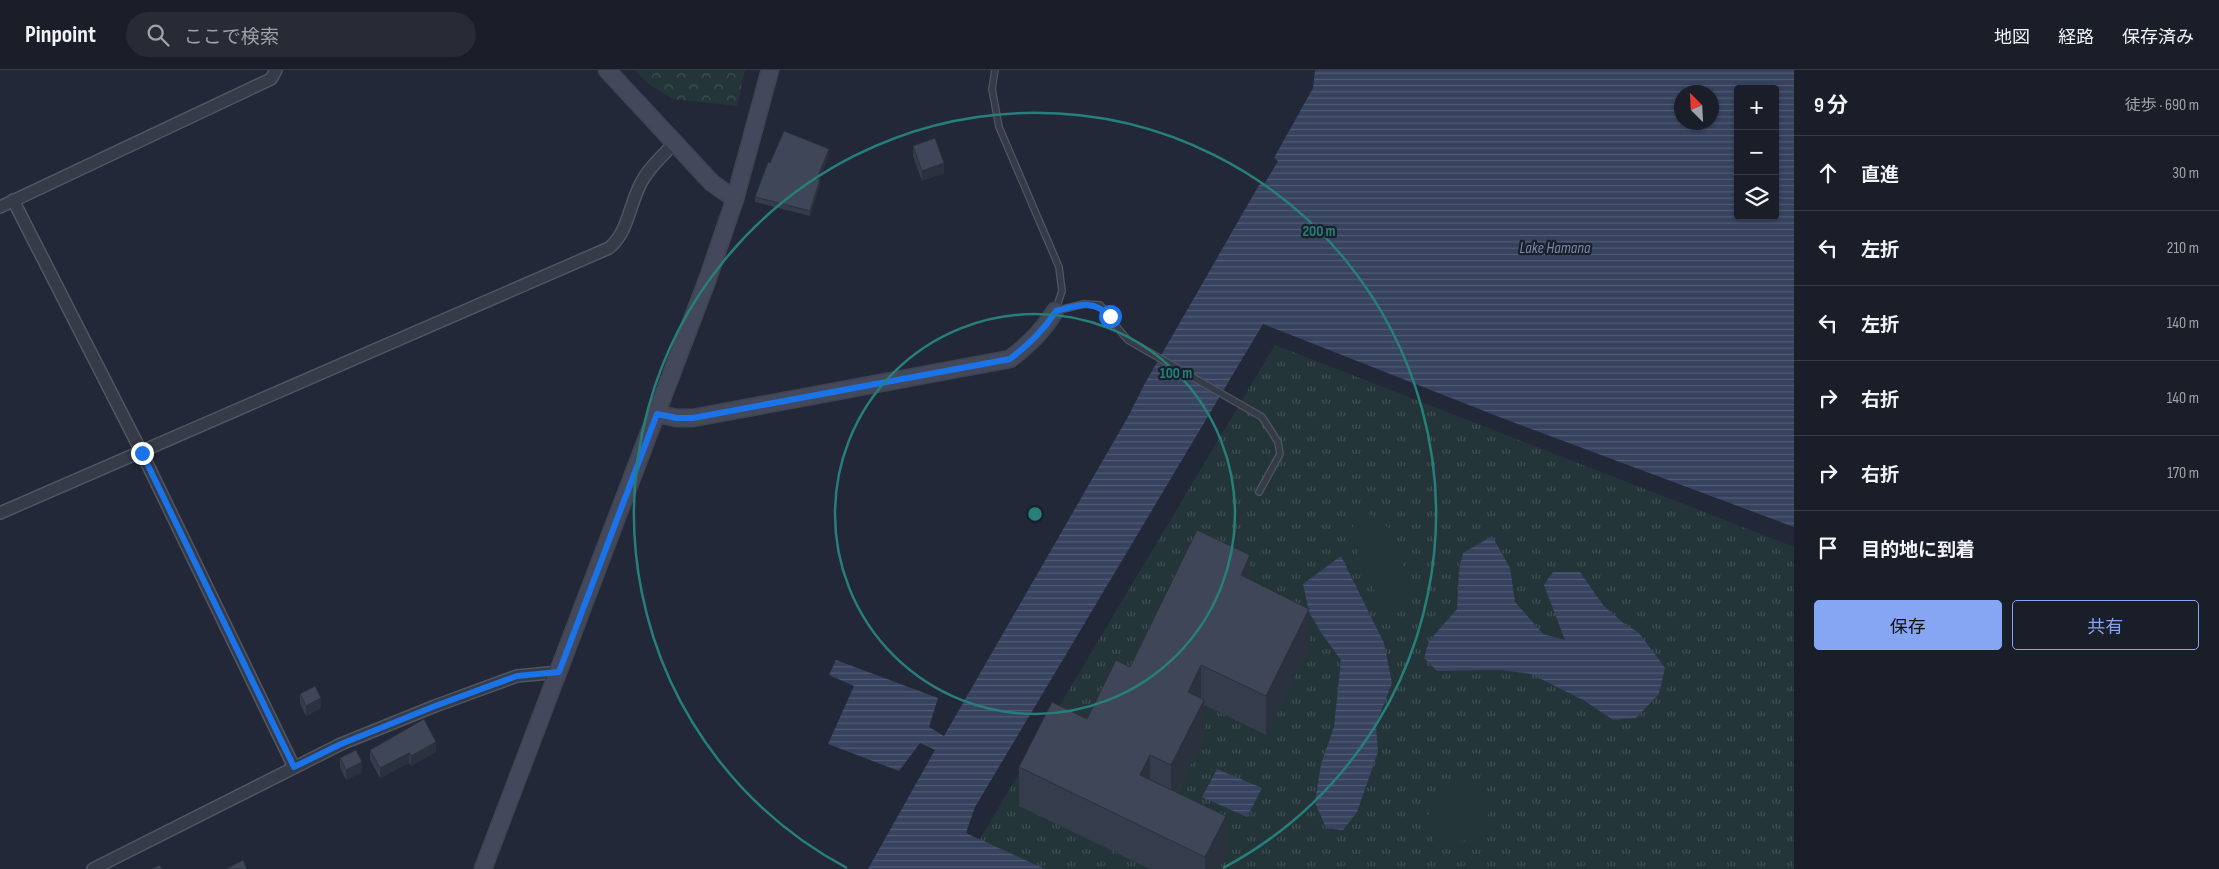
<!DOCTYPE html>
<html lang="ja">
<head>
<meta charset="utf-8">
<style>
  :root { --surface:#1a1e29; --page:#272b35; --text:#f1f3f6; --muted:#9fa2a8; --line:#383c46; --accent:#86a5f2 }
  body { margin:0; font-family:"Sofia Sans Condensed","Noto Sans JP",sans-serif; background:var(--page); color:var(--text) }
  .controls { position:absolute; right:15px; top:15px; display:grid; overflow:hidden; border-radius:5px; box-shadow:0 1px 4px #0004 }
  .controls button { width:45px; height:45px; display:grid; place-items:center; padding:0; border:0; border-bottom:1px solid var(--line); background:var(--surface); color:var(--text); font:25px sans-serif }
  .compass { position:absolute; left:1674px; top:15px; width:45px; height:45px; border-radius:50%; background:var(--surface); box-shadow:0 1px 4px #0004; rotate:336deg }
  .stop { position:absolute; width:15px; height:15px; margin:-11px; border:4px solid #1a73e8; border-radius:50%; background:#fff }
  .stop.end { background:#1a73e8; border-color:#fff; box-shadow:0 1px 5px #0008 }
  .list { margin:0; padding:0; list-style:none }
  h2 { display:flex; justify-content:space-between; align-items:center; height:65px; margin:0; padding:0 20px; font-size:21px }
  h2 small { font-size:16px; font-weight:400; color:var(--muted) }
  .list li { display:grid; grid-template-columns:32px 1fr auto; gap:15px; align-items:center; box-sizing:border-box; height:75px; padding:0 20px; border-top:1px solid var(--line) }
  .list b { display:block; font-size:19px; white-space:nowrap }
  .list em { font-size:16px; font-style:normal; color:var(--muted) }
  .actions { display:flex; gap:10px; padding:15px 20px }
  .actions a { flex:1; padding:11px 0; border:1px solid var(--accent); border-radius:5px; text-align:center; font-size:18px; color:var(--accent) }
  .actions .main { background:var(--accent); color:#111 }
  .icon { flex:none; width:28px; height:28px; fill:none; stroke:currentColor; stroke-width:2; stroke-linecap:round; stroke-linejoin:round }
  .map { position:relative; flex:none; width:1794px; height:799px; overflow:hidden }
  header { display:flex; align-items:center; gap:30px; box-sizing:border-box; height:70px; padding:0 25px; background:var(--surface); border-bottom:1px solid var(--line) }
  header strong { font-size:24px }
  nav { display:flex; gap:28px; margin-inline-start:auto; font-size:18px }
  .search { width:350px; height:45px; background:var(--page); display:flex; align-items:center; gap:12px; box-sizing:border-box; padding:0 18px; border-radius:28px; color:var(--muted); font-size:19px }
  main { display:flex }
  aside { flex:1; background:var(--surface) }
  .map>svg:first-child { display:block }
</style>
</head>
<body>
<header>
<strong>Pinpoint</strong>
<div class="search"><svg class="icon" aria-label="search" viewBox="0 0 24 24"><circle cx="10" cy="10" r="6"/><path d="M15 15l6 6"/></svg>ここで検索</div>
<nav><a>地図</a><a>経路</a><a>保存済み</a></nav>
</header>
<main>
<div class="map">
<svg width="1794" height="799" viewBox="0 0 1794 799">
  <defs>
    <pattern id="grass-tufts" width="24" height="20" patternUnits="userSpaceOnUse" patternTransform="scale(1.25)"><rect width="24" height="20" fill="#243539"/><path d="M3 7l-1-3M5 7V3M7 7l1-3M15 17l-1-3M17 17v-4M19 17l1-3" fill="none" stroke="#415054"/></pattern>
    <pattern id="forest-crowns" width="20" height="18" patternUnits="userSpaceOnUse" patternTransform="scale(1.25)"><rect width="20" height="18" fill="#243539"/><path d="M2 6a3 3 0 1 1 6 0M12 15a3 3 0 1 1 6 0" fill="none" stroke="#415054"/></pattern>
    <pattern id="water-rules" width="6" height="5" patternUnits="userSpaceOnUse" patternTransform="scale(1.25)"><rect width="6" height="5" fill="#36425e"/><path d="M0 2.5h6" fill="none" stroke="#515b73"/></pattern>
  </defs>
  <rect width="100%" height="100%" fill="#222837"/>
  <path fill="url(#grass-tufts)" d="M1275 275 1794 477V799H962Z"/>
  <path fill="url(#forest-crowns)" d="M635 0H745L737 36 673 29 647 13Z"/>
  <path fill="#243539" d="M1364 440 1390 459 1397 475 1407 512 1403 537 1391 549C1372 515 1351 485 1353 445Z
    M1469 713 1492 725 1494 733C1487 747 1478 768 1462 771 1453 773 1443 771 1434 772L1426 749C1438 729 1445 717 1469 713Z"/>
  <path fill="url(#water-rules)" fill-rule="evenodd" d="M1315 0H1794V457L1502 348 1263 254 975 737 966 763 1045 799H868L935 680 920 673 899 701 828 674 854 616 829 605 836 590 938 628 929 657 944 666 1129 345 1144 315 1259 115 1265 113 1278 91 1274 88 1313 18ZM1738 19H1775V146H1738ZM1682 22H1712V52H1682Z
    M1492 466 1510 498 1515 532 1543 564 1565 570 1544 515 1553 502H1580L1603 535 1622 552 1639 563 1665 598 1659 624 1636 648 1613 650 1585 631 1531 604 1501 600 1437 601 1424 588 1429 571 1457 539 1459 500 1463 483Z
    M1341 486 1384 573 1392 613 1376 655 1378 682 1357 742 1343 760 1326 758 1315 732 1321 694 1334 657 1341 590 1322 564 1309 542 1303 514Z
    M1217 699 1262 718 1247 747 1202 727Z"/>
  <g fill="none" stroke-linecap="round" stroke-linejoin="round">
    <g stroke="#4f5562" stroke-width="8">
      <path id="lane" d="M995 0 992 19 999 57 1059 197 1062 221 1056 239
        M1055 241 1084 234 1100 235C1111 246 1117 259 1128 270L1262 347 1278 372 1280 384 1259 422"/>
    </g>
    <g stroke="#4f5562" stroke-width="14">
      <path id="street" d="M13 130 142 383 294 697
        M0 137 271 9 276 0
        M0 443 609 178C628 162 629 137 640 115 647 99 663 86 674 73
        M93 799 341 674 435 636 517 606 559 602"/>
    </g>
    <g stroke="#3e4451" stroke-width="19">
      <path id="secondary" d="M607 0 712 113 735 129
        M657 344 677 348H693L1010 289C1029 274 1043 261 1055 241
        M483 799 708 208 735 129 770 0"/>
    </g>
    <use href="#lane" stroke="#353b47" stroke-width="5.5"/>
    <use href="#street" stroke="#353b47" stroke-width="11"/>
    <use href="#secondary" stroke="#43495a" stroke-width="16"/>
  </g>
  <path fill="#353c4b" d="M913 76 944 103 922 111 913 86Z
    M829 84 819 109 820 114 810 146 755 132V127L770 93Z
    M1250 510 1309 578 1266 665 1204 635V668L1177 723 1226 785 1219 799H1150L1019 736V697L1087 649 1130 597Z
    M300 624 321 638 306 646 300 634Z
    M370 680 436 682 411 696 409 693 380 708 370 690Z
    M340 688 362 702 346 710 340 698Z"/>
  <path fill="#2b313d" d="M829 79V84L817 114V109Z
    M944 93V103L922 111V101Z
    M820 109V114L810 146V141Z
    M1250 485V524L1241 505Z
    M1309 539V578L1266 665V626Z
    M1201 595V634L1188 622Z
    M321 628V638L306 646V636Z
    M1204 630V668L1171 734V695Z
    M436 672V682L411 696V686Z
    M409 683V693L380 708V698Z
    M1150 685V724L1140 705Z
    M362 692V702L346 710V700Z
    M1226 746V785L1219 799H1205V787Z"/>
  <path fill="#3e4657" stroke="#2b313d" d="M784 61 829 79 817 109H820L810 141 755 127 768 92 770 93Z
    M935 68 944 93 922 101 913 76Z
    M1197 460 1250 485 1241 505 1309 539 1266 626 1201 595 1188 622 1204 630 1171 695 1150 685 1140 705 1226 746 1205 787 1019 697 1052 632 1087 649 1116 590 1130 597Z
    M315 616 321 628 306 636 300 624Z
    M424 649 436 672 411 686 409 683 380 698 370 680Z
    M356 680 362 692 346 700 340 688Z
    M243 790 247 799H226Z
    M160 795 162 799H151Z"/>
  <g fill="none" stroke-linecap="round" stroke-linejoin="round">
    <path stroke="#1a73e8" stroke-width="6" d="M142 383 294 697 341 674 435 636 517 606 559 602 657 344 677 348H693L1010 289C1029 274 1043 261 1056 241 1078 236 1091 228 1110 246"/>
  </g>
  <g fill="none" stroke="#277f7b" stroke-width="2.5">
    <circle cx="1035" cy="444" r="200"/>
    <path d="M847 798A401 401 0 1 1 1223 798"/>
  </g>
  <g text-anchor="middle" dominant-baseline="central" stroke-width="4.5" stroke-linejoin="round" paint-order="stroke">
    <g font-size="16" font-style="italic" fill="#7989ab" stroke="#1a202c">
      <text x="1555" y="178">Lake Hamana</text>
    </g>
  </g>
  <circle cx="1035" cy="444" r="8" fill="#277f7b" stroke="#1a202c" stroke-width="2.5"/>
  <g font-size="15" text-anchor="middle" font-weight="bold" fill="#277f7b" stroke="#1a202c" stroke-width="4.5" stroke-linejoin="round" paint-order="stroke">
    <text x="1319" y="166">200 m</text>
    <text x="1176" y="308">100 m</text>
  </g>
</svg>
<div class="controls">
<button>+</button>
<button>−</button>
<button><svg class="icon" aria-label="layers" viewBox="0 0 24 24"><path d="M12 4l9 5-9 5-9-5zM3 14l9 5 9-5"/></svg></button>
</div>
<svg class="compass" viewBox="-18 -18 36 36"><path d="M0-13l5 13h-10z" fill="#e53935"/><path d="M0 13l5-13h-10z" fill="#9fa2a8"/></svg>
<div class="stop" style="left:1110px;top:246px"></div>
<div class="stop end" style="left:142px;top:383px"></div>
</div>
<aside>
<h2>9 分<small>徒歩 · 690 m</small></h2>
<ul class="list">
<li><svg class="icon" aria-label="ahead" viewBox="0 0 24 24"><path d="M12 20V5M6 11l6-6 6 6"/></svg><div><b>直進</b></div><em>30 m</em></li>
<li><svg class="icon" aria-label="left" viewBox="0 0 24 24"><path d="M17 20v-9H6M10 6l-5 5 5 5"/></svg><div><b>左折</b></div><em>210 m</em></li>
<li><svg class="icon" aria-label="left" viewBox="0 0 24 24"><path d="M17 20v-9H6M10 6l-5 5 5 5"/></svg><div><b>左折</b></div><em>140 m</em></li>
<li><svg class="icon" aria-label="right" viewBox="0 0 24 24"><path d="M7 20v-9h11M14 6l5 5-5 5"/></svg><div><b>右折</b></div><em>140 m</em></li>
<li><svg class="icon" aria-label="right" viewBox="0 0 24 24"><path d="M7 20v-9h11M14 6l5 5-5 5"/></svg><div><b>右折</b></div><em>170 m</em></li>
<li><svg class="icon" aria-label="arrive" viewBox="0 0 24 24"><path d="M6 21V4h12l-3 4 3 4H6"/></svg><div><b>目的地に到着</b></div></li>
</ul>
<div class="actions"><a class="main">保存</a><a>共有</a></div>
</aside>
</main>
</body>
</html>
